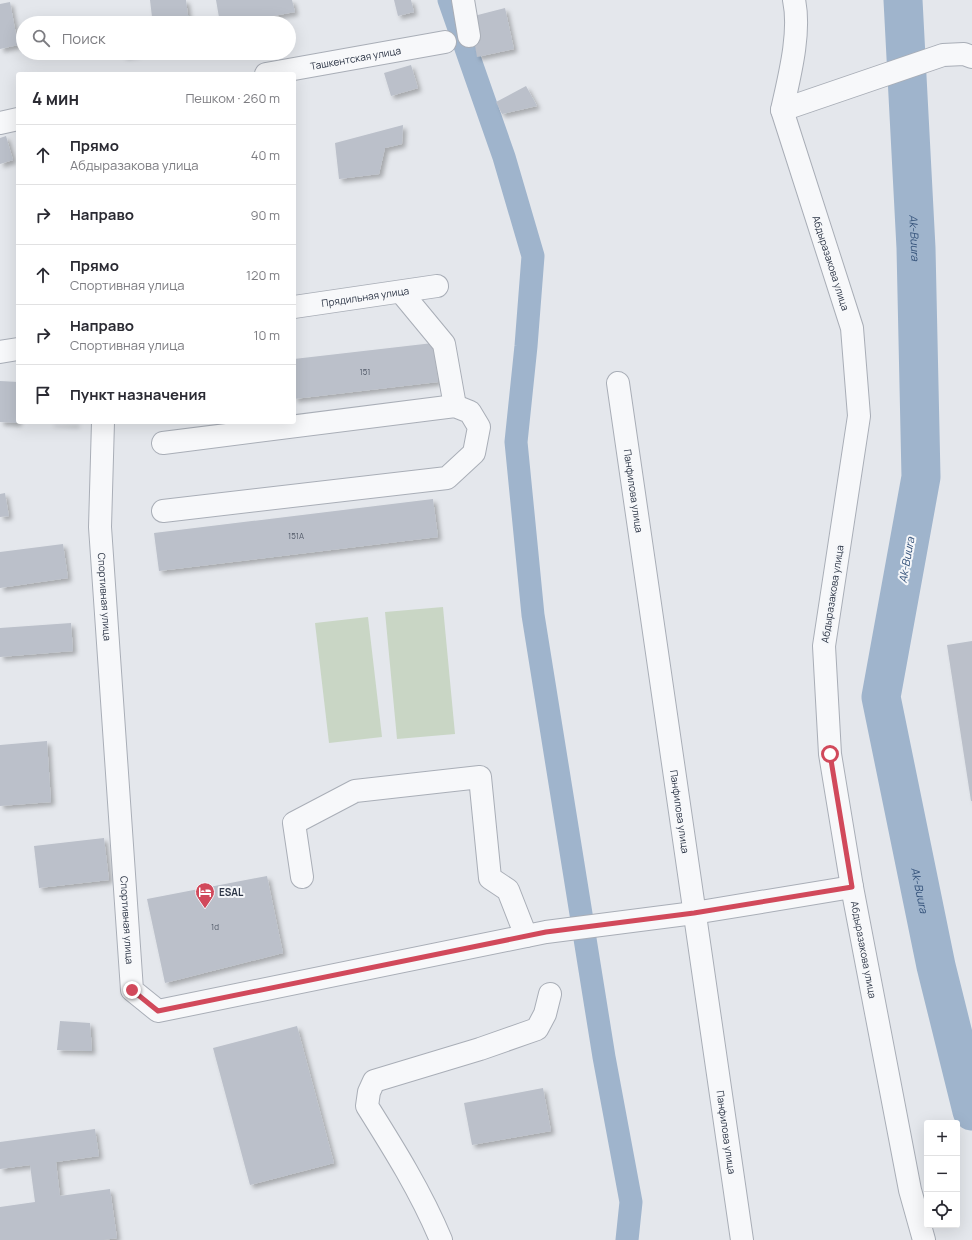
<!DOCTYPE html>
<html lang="ru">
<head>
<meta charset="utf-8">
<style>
  :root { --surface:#fff; --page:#f7f7f7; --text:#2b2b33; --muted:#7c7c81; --line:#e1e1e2 }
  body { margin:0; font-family:Manrope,sans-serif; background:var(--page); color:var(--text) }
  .controls { position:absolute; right:12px; bottom:12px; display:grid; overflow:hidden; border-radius:4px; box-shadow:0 4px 16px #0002 }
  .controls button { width:36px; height:36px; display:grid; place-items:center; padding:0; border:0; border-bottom:1px solid var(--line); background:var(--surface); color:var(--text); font:20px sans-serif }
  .stop { position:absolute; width:12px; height:12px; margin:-9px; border:3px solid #d1495b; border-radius:50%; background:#fff }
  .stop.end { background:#d1495b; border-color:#fff; box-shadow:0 1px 4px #0008 }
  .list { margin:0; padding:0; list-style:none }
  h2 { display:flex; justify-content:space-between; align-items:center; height:52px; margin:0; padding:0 16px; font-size:17px }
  h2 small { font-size:13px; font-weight:400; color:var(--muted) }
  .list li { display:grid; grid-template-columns:26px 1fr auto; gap:12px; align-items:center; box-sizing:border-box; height:60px; padding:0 16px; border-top:1px solid var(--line) }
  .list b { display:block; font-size:15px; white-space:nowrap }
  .list p { margin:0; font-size:13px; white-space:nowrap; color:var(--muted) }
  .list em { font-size:13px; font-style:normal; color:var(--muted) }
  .icon { flex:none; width:22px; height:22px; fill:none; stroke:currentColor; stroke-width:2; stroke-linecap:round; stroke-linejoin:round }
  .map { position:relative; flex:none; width:972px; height:1240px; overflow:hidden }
  .search { position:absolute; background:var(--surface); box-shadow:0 4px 16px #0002; left:16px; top:16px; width:280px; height:44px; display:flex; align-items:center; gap:10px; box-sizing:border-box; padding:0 14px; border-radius:22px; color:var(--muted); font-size:15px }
  .panel { position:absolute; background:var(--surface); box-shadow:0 4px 16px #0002; left:16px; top:72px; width:280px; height:352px; border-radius:4px }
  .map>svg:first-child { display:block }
</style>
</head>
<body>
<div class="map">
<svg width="972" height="1240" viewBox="0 0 972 1240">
  <defs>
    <filter id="shadow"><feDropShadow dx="3.5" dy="3.5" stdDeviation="2" flood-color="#0004"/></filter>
  </defs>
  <rect width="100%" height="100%" fill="#e4e7ec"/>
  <path fill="#c9d6c5" d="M443 607 455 734 397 739 385 612Z
    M368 617 382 737 329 743 315 623Z"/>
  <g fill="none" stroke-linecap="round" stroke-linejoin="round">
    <path stroke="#9fb4cc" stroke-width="23" d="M449 0 504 157 533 256 526 346 516 442 533 615 604 1057 631 1202 627 1240"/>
    <path stroke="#9fb4cc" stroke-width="39" id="s1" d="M903 0 916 248 921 477 881 697 936 966 972 1111"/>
  </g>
  <path fill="#bbc0ca" filter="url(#shadow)" d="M150 0H186L189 23H119V21L152 17Z
    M216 0H292L295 12 235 23H220Z
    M394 0H411L414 12 398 16Z
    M10 2 18 45 0 49V4Z
    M505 8 514 49 477 57 470 17Z
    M123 53H136V54L123 56Z
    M411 65 418 88 391 96 384 73Z
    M526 86 537 106 502 114 496 102Z
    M403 125 402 144 385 148 379 174 339 179 335 143Z
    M6 136 13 160 0 164V138Z
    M433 343 438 382 294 399V359Z
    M0 381 18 382V423L0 422Z
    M50 422H76V424L50 423Z
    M5 493 9 516 0 517V494Z
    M433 499 438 537 159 571 154 533Z
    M63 544 68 578 0 588V552Z
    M71 623 73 651 0 657V628Z
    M972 641V801H971L947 645Z
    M47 741 51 802 0 806V745Z
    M104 838 109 880 39 888 34 846Z
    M267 876 283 953 165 983 147 899Z
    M60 1021 90 1023 92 1051 57 1050Z
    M297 1026 334 1163 250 1185 213 1048Z
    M543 1088 551 1131 472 1145 464 1103Z
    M95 1129 99 1156 56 1162 60 1196 110 1189 117 1238 103 1240H0V1207L35 1202 30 1165 0 1169V1142Z"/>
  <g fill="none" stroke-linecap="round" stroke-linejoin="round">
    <g stroke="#a9aeb7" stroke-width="24">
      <g id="minor">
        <path d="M463 0 469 36"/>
        <path id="s2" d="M794 0C801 33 789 78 782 110L852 328 859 416 824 646 830 754 852 887 910 1190 924 1240"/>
        <path id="s3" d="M266 74 445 42"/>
        <path d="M782 110 943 55 964 54 972 57"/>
        <path d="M0 123 18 119"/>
        <path d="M401 292 444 344 455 406"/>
        <path id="s4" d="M294 307 437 286"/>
        <path d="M0 352 18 349"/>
        <path id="s5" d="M618 383 742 1240"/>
        <path id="s6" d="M103 422 100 527 132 990 158 1011 546 932 694 913 852 887"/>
        <path d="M163 511 447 478 474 453 479 427 470 412 455 406 163 443"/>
        <path d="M302 877 294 823 355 791 480 777 490 878 508 890 526 936"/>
        <path d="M441 1240C421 1192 394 1149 367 1106L369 1092 374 1081 480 1049 537 1029 545 1014 550 994"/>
      </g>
    </g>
    <use href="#minor" stroke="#f7f8fa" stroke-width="22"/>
  </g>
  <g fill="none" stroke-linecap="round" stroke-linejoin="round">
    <path stroke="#d1495b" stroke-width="5" d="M132 990 158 1011 546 932 694 913 852 887 830 754"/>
  </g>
  <defs>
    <g id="hotel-pin" transform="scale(1)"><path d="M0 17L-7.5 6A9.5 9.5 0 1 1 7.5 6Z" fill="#d1495b" stroke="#f4f6f9"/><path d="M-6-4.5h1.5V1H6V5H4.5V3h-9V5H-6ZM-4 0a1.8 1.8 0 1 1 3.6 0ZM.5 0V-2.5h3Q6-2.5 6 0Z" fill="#fff"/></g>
  </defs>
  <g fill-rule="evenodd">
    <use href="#hotel-pin" x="205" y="892"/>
  </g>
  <g text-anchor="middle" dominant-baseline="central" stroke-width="4" stroke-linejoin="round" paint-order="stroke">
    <g font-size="8" fill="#4f5766">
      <text x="365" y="371">151</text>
      <text x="296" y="535">151А</text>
      <text x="215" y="926">1d</text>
    </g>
    <g font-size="10" fill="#2b3445" stroke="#f4f6f9">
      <text stroke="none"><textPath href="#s3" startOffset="91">Ташкентская улица</textPath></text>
      <text stroke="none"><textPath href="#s2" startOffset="272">Абдыразакова улица</textPath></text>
      <text stroke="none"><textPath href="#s4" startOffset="72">Прядильная улица</textPath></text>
      <text stroke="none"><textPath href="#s5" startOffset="109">Панфилова улица</textPath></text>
      <text transform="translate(832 594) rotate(-81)">Абдыразакова улица</text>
      <text stroke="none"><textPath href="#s6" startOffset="175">Спортивная улица</textPath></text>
      <text stroke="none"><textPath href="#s5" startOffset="433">Панфилова улица</textPath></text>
      <text stroke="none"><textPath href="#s6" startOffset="499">Спортивная улица</textPath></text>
      <text stroke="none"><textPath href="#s2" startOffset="968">Абдыразакова улица</textPath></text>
      <text stroke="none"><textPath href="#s5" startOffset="757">Панфилова улица</textPath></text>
    </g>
    <g font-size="10" font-weight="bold" fill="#2b3445" stroke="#f4f6f9" text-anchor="start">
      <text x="219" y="892">ESAL</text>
    </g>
    <g font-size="11" font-style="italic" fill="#34527a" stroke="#f4f6f9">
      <text stroke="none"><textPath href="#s1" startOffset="238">Ak-Buura</textPath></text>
      <text transform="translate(906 560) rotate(-80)">Ak-Buura</text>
      <text stroke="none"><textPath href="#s1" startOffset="898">Ak-Buura</textPath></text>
    </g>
  </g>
</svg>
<div class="controls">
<button>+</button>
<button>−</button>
<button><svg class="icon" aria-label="locate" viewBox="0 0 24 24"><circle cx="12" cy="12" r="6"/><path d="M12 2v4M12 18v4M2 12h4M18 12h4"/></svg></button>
</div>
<div class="stop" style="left:830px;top:754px"></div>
<div class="stop end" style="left:132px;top:990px"></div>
<div class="search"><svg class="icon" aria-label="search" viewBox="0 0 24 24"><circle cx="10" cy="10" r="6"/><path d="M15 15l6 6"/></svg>Поиск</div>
<section class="panel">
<h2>4 мин<small>Пешком · 260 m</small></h2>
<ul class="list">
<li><svg class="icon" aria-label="ahead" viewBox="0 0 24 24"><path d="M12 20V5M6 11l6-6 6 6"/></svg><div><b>Прямо</b><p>Абдыразакова улица</p></div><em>40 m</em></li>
<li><svg class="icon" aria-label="right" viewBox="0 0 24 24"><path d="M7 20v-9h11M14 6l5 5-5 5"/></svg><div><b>Направо</b></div><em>90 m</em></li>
<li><svg class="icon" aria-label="ahead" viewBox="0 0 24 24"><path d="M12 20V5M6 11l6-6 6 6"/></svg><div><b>Прямо</b><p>Спортивная улица</p></div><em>120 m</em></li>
<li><svg class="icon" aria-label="right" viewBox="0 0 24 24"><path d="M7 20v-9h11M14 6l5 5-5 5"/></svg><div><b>Направо</b><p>Спортивная улица</p></div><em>10 m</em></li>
<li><svg class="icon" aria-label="arrive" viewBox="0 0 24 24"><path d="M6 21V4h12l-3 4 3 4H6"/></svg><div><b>Пункт назначения</b></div></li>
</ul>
</section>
</div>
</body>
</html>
